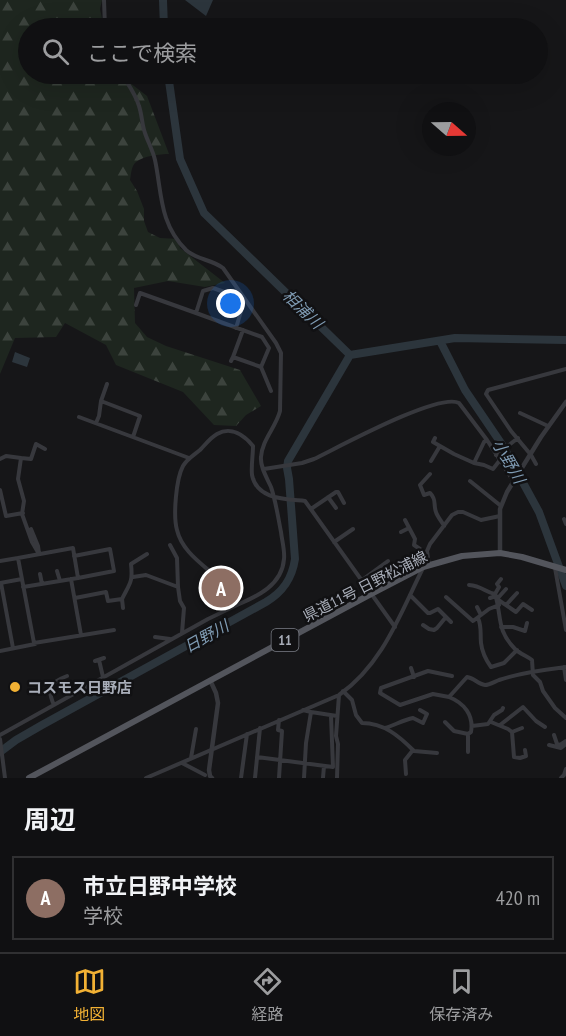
<!DOCTYPE html>
<html lang="ja">
<head>
<meta charset="utf-8">
<style>
  :root { --surface:#101012; --page:#1e1e20; --text:#f1f3f6; --muted:#9c9d9f; --line:#303032; --accent:#f2b134 }
  body { margin:0; font-family:"PT Sans Narrow","Noto Sans JP",sans-serif; background:var(--page); color:var(--text) }
  .compass { position:absolute; left:422px; top:102px; width:54px; height:54px; border-radius:50%; background:var(--surface); box-shadow:0 6px 24px #0002; rotate:110deg }
  .you { position:absolute; left:231px; top:304px; width:21px; height:21px; margin:-15px; border:4px solid #fff; border-radius:50%; background:#1a73e8; box-shadow:0 0 0 9px #1a73e833 }
  .badge { display:grid; place-items:center; width:39px; height:39px; border-radius:50%; background:var(--accent); color:#fff; font-size:20px; font-weight:700 }
  .pin { position:absolute; translate:-50% -50%; border:3px solid #fff; box-shadow:0 2px 6px #0006 }
  .list { margin:0; padding:0; list-style:none }
  h2 { display:flex; justify-content:space-between; align-items:center; height:78px; margin:0; padding:0 24px; font-size:26px }
  h2 small { font-size:20px; font-weight:400; color:var(--muted) }
  .list li { display:grid; grid-template-columns:39px 1fr auto; gap:18px; align-items:center; box-sizing:border-box; height:84px; margin:0 12px 12px; padding:0 12px; border:2px solid var(--line); border-radius:0px }
  .list b { display:block; font-size:22px; white-space:nowrap }
  .list p { margin:0; font-size:20px; white-space:nowrap; color:var(--muted) }
  .list em { font-size:20px; font-style:normal; color:var(--muted) }
  .icon { flex:none; width:33px; height:33px; fill:none; stroke:currentColor; stroke-width:2; stroke-linecap:round; stroke-linejoin:round }
  .map { position:relative; flex:none; width:566px; height:778px; overflow:hidden }
  .search { position:absolute; background:var(--surface); box-shadow:0 6px 24px #0002; left:18px; right:18px; top:18px; height:66px; display:flex; align-items:center; gap:15px; box-sizing:border-box; padding:0 21px; border-radius:33px; color:var(--muted); font-size:22px }
  .sheet { height:174px; background:var(--surface) }
  nav { display:flex; justify-content:space-around; align-items:center; box-sizing:border-box; height:84px; border-top:2px solid var(--line); background:var(--surface); font-size:16px; color:var(--muted) }
  nav a { display:grid; justify-items:center; gap:3px }
  nav .on { color:var(--accent) }
  .map>svg:first-child { display:block }
</style>
</head>
<body>
<div class="map">
<svg width="566" height="778" viewBox="0 0 566 778">
  <defs>
    <pattern id="forest-firs" width="22" height="20" patternUnits="userSpaceOnUse" patternTransform="scale(1.5)"><rect width="22" height="20" fill="#1e261f"/><path d="M5 1l3.5 6h-7zM16 11l3.5 6h-7z" fill="#3c433d"/></pattern>
  </defs>
  <rect width="100%" height="100%" fill="#161618"/>
  <path fill="url(#forest-firs)" d="M0 0H102L100 9 104 28H28V74H123L125 79 147 96 169 154C160 154 143 156 136 162 131 166 131 175 130 180L137 191 144 209V221L148 232 160 238 178 239 180 248 225 283 205 287 168 281 134 288 135 323 147 337 166 346 240 370 261 406 246 415 236 426 214 425 183 392 116 365 106 345 65 323 56 337 15 338 0 374Z"/>
  <path fill="#2c353c" d="M185 0H213L206 16Z
    M15 352 30 358 27 367 12 362Z"/>
  <g fill="none" stroke-linecap="round" stroke-linejoin="round">
    <path stroke="#2c353c" stroke-width="8" d="M163 0 164 28
      M168 74 180 159 204 213 350 355 455 338 566 340
      M440 341 465 390 503 446 539 512 566 586
      M0 752 16 740 42 725 266 602C283 592 292 579 295 559L289 479 287 468 288 461 350 355"/>
    <path stroke="#37383d" stroke-width="4" d="M104 0 105 28
      M122 74C128 84 136 95 139 106 142 115 142 125 145 133 148 142 153 151 155 160 162 193 159 223 186 250 197 260 211 259 223 268L276 343 281 353 280 411C276 427 262 440 261 457 260 467 267 478 271 487 276 502 278 517 281 532 282 541 285 551 284 559 282 585 258 596 237 605
      M136 305 140 293 196 313 203 291 213 288 244 299
      M196 313 262 337 269 348 261 367 271 391
      M236 328 242 308
      M233 357 243 330
      M231 361 233 357 261 367
      M107 384 101 401 140 416 133 437
      M520 413 548 426
      M79 417 189 458
      M96 423 99 416 101 401
      M435 438 433 442 454 454 474 463 484 442 487 440 514 482
      M496 455 518 438
      M21 458 31 459 36 444 45 449
      M0 459 6 456 21 458 18 479 24 501 22 514 32 542 39 554
      M431 461 440 446
      M474 463 484 465 493 469 500 460
      M536 464 531 455 511 431 486 394 488 390 566 369
      M264 469 302 463 314 459C337 448 439 392 459 403L487 440
      M430 474 420 485 424 495 430 493C437 500 433 504 436 512 437 516 442 522 444 526
      M470 481 501 506
      M0 490 6 516 23 513
      M328 497 336 508
      M311 509 336 492H338L344 503
      M564 519 566 524
      M405 520 415 539 414 545 420 549 427 555
      M31 529 38 546 39 553
      M401 532 409 528
      M334 542 353 529
      M170 545 177 558 178 587
      M74 556 110 549 114 571 78 578
      M0 561 18 558
      M429 565 427 551 430 544 452 515 458 512H463L481 520 500 516
      M555 568 566 630
      M57 571 60 581
      M40 574 42 584
      M133 577 146 575 178 587 180 601 184 608 182 633
      M71 579 81 635
      M362 580 388 561
      M0 583 22 579
      M1 583 13 648
      M469 585C482 586 485 592 495 594 502 616 496 630 515 649 520 654 527 656 532 660L533 675 540 682 543 691 555 708 566 718
      M23 587 78 578 73 548 18 558 34 643
      M506 589 497 599 516 612 523 604 532 610
      M495 594 499 587 497 584 501 579
      M410 595 428 613H430L438 609 451 622
      M446 597 473 621 489 609 499 605
      M75 598 106 592 108 601 122 599 123 608
      M490 598 496 596
      M122 599C130 583 133 582 131 564L147 554
      M506 605 517 593
      M477 607 481 615
      M478 618C482 627 480 634 481 643 482 652 486 660 491 667L504 663 517 650
      M423 625 429 629 434 630 437 628 446 617
      M501 627H513L525 631 527 623
      M155 637 170 639
      M0 651 35 644 34 643 114 630
      M99 660 103 677
      M95 661 104 658
      M564 667 566 680
      M411 668 414 677
      M452 676 428 671 381 688 380 693 400 705 433 694 449 697 467 677C474 678 478 684 485 685 489 685 494 682 499 680 520 673 543 670 566 667
      M343 691 352 700 356 715 362 723C384 723 399 736 414 751L437 753
      M449 697C464 703 474 715 471 732L468 734V752
      M54 705C46 688 51 682 67 676
      M303 710 311 712 306 743 304 778
      M311 712 337 716
      M279 720 278 730 282 731 279 778
      M445 722 454 731 468 734
      M491 722 508 729 512 732 514 757 520 758 526 756 525 750
      M500 725 523 707 536 721 545 727
      M472 726 488 724 494 715 502 710 503 708
      M385 728C395 725 403 720 413 718L423 723 427 714 420 710
      M512 732 522 728
      M0 735 208 619 237 605C234 599 232 593 228 589 212 569 183 556 177 530 173 516 176 479 183 466 187 459 194 455 200 450 205 445 210 438 217 434 231 426 244 435 253 446 253 455 251 466 252 475 257 500 286 499 305 501L395 627
      M554 735 557 744 560 745 566 741
      M0 739 5 778
      M549 745 561 748 566 744
      M257 757 333 767 331 716
      M191 758 196 729
      M182 763 205 775
      M406 774 405 760 413 750
      M146 778 339 695C383 664 400 614 423 568
      M241 778 247 734
      M255 778 260 728
      M323 778 324 766
      M337 778 338 744 336 736 339 695
      M561 778 564 775 566 769"/>
    <path stroke="#37383d" stroke-width="4.5" d="M500 553V509L507 492 541 437 566 402
      M210 680 216 693 218 703 209 770 210 776 212 778"/>
    <path stroke="#53555c" stroke-width="6" d="M29 778 371 594 423 567 462 556 500 553 522 557 566 570"/>
  </g>
  <circle fill="#f2b134" stroke="#111113" stroke-width="2" cx="15" cy="687" r="6"/>
  <g text-anchor="middle" dominant-baseline="central" stroke-width="5" stroke-linejoin="round" paint-order="stroke">
    <rect fill="#111113" stroke="#7b7e86" stroke-width="1.5" x="271.5" y="629" width="27" height="22" rx="4.5"/>
    <g font-size="14" font-weight="bold" fill="#a8adb8">
      <text x="285" y="640">11</text>
    </g>
    <g font-size="15" fill="#a8adb8" stroke="#111113">
      <text transform="translate(365 586) rotate(-27)">県道11号 日野松浦線</text>
    </g>
    <g font-size="15" font-weight="bold" fill="#a8adb8" stroke="#111113" text-anchor="start">
      <text x="27" y="687">コスモス日野店</text>
    </g>
    <g font-size="16" font-style="italic" fill="#7f9bb3" stroke="#111113">
      <text transform="translate(303 309) rotate(44)">相浦川</text>
      <text transform="translate(509 461) rotate(60)">小野川</text>
      <text transform="translate(206 636) rotate(-29)">日野川</text>
    </g>
  </g>
</svg>
<svg class="compass" viewBox="-18 -18 36 36"><path d="M0-13l5 13h-10z" fill="#e53935"/><path d="M0 13l5-13h-10z" fill="#9c9d9f"/></svg>
<div class="you"></div>
<div class="pin badge" style="left:221px;top:588px;background:#8d6e63">A</div>
<div class="search"><svg class="icon" aria-label="search" viewBox="0 0 24 24"><circle cx="10" cy="10" r="6"/><path d="M15 15l6 6"/></svg>ここで検索</div>
</div>
<section class="sheet">
<h2>周辺<small></small></h2>
<ul class="list">
<li><span class="badge" style="background:#8d6e63">A</span><div><b>市立日野中学校</b><p>学校</p></div><em>420 m</em></li>
</ul>
</section>
<nav>
<a class="on"><svg class="icon" aria-label="map" viewBox="0 0 24 24"><path d="M3 6l6-2 6 2 6-2v14l-6 2-6-2-6 2zM9 4v14M15 6v14"/></svg>地図</a>
<a><svg class="icon" aria-label="directions" viewBox="0 0 24 24"><path d="M12 3l9 9-9 9-9-9zM9 14v-3h6M13 9l2 2-2 2"/></svg>経路</a>
<a><svg class="icon" aria-label="saved" viewBox="0 0 24 24"><path d="M7 4h10v16l-5-4-5 4z"/></svg>保存済み</a>
</nav>
</body>
</html>
